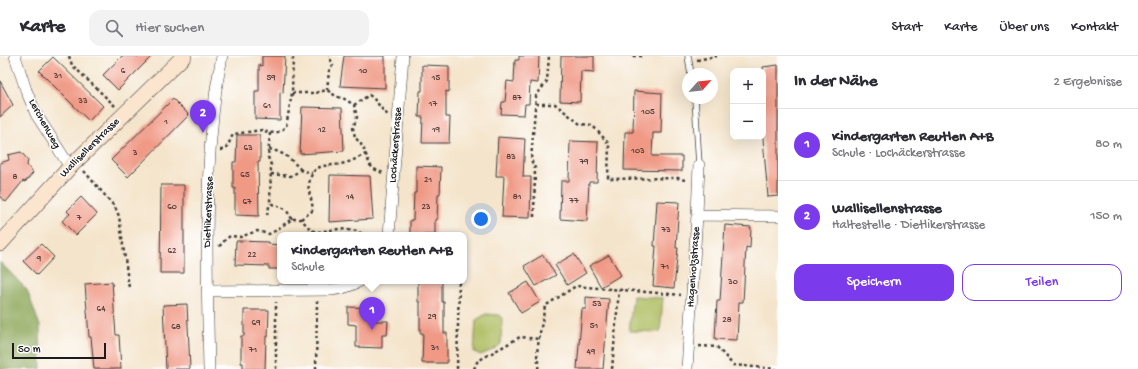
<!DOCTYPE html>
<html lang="de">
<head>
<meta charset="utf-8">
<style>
  :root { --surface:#fff; --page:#f2f2f3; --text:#2b2b33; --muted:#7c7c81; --line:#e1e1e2; --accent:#7c3aed }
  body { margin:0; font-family:"Gochi Hand",sans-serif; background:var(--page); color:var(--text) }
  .controls { position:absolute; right:12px; top:12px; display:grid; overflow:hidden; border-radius:8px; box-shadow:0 4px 16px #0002 }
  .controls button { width:36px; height:36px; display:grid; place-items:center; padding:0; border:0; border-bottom:1px solid var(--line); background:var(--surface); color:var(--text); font:20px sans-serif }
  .compass { position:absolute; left:682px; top:12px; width:36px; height:36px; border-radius:50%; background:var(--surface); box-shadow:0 4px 16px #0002; rotate:63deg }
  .scale { position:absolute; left:12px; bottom:10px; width:94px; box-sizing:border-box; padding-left:4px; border:2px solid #1c1c1c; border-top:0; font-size:11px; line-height:14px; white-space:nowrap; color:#1c1c1c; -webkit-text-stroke:3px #fff; paint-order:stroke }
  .you { position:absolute; left:481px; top:163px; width:14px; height:14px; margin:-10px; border:3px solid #fff; border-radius:50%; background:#1a73e8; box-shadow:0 0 0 6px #1a73e833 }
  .badge { display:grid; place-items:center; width:26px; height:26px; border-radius:50%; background:var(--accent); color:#fff; font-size:13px; font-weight:700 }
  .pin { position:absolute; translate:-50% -33px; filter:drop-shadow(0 1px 2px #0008) }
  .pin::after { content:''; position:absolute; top:21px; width:14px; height:12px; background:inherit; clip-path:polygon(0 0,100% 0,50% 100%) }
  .popup { position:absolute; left:277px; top:176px; width:190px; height:52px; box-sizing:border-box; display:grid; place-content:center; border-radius:8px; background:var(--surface); filter:drop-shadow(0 1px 3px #0005); font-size:13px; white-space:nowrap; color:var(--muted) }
  .popup b { font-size:15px; color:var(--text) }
  .popup::after { content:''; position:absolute; left:50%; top:100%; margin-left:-8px; border:8px solid transparent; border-top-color:var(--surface) }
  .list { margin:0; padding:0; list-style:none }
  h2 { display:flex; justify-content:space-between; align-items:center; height:52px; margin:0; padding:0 16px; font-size:17px }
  h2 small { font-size:13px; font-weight:400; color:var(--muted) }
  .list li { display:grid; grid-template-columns:26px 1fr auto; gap:12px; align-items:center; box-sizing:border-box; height:72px; padding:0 16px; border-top:1px solid var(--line) }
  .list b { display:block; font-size:15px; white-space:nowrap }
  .list p { margin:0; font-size:13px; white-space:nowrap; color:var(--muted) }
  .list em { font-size:13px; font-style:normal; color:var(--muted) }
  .actions { display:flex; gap:8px; padding:12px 16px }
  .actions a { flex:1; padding:9px 0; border:1px solid var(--accent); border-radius:12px; text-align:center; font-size:14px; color:var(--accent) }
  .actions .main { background:var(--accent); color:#fff }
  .icon { flex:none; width:22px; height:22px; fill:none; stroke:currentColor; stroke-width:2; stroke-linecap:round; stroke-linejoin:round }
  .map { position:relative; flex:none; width:778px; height:313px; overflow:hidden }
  header { display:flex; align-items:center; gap:24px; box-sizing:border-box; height:56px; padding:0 20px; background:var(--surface); border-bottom:1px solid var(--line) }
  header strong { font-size:19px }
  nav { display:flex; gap:22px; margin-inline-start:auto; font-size:14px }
  .search { width:280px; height:36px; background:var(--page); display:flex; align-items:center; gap:10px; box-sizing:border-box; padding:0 14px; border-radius:12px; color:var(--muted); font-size:15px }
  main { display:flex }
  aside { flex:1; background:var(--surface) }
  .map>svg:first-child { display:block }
</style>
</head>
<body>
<header>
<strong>Karte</strong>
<div class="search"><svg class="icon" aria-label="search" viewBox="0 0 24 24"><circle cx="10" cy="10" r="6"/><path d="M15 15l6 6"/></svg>Hier suchen</div>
<nav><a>Start</a><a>Karte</a><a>Über uns</a><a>Kontakt</a></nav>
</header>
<main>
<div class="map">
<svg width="778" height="313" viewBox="0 0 778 313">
  <rect width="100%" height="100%" fill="#fff"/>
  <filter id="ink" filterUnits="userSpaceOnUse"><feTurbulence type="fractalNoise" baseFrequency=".025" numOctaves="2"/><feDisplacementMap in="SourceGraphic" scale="8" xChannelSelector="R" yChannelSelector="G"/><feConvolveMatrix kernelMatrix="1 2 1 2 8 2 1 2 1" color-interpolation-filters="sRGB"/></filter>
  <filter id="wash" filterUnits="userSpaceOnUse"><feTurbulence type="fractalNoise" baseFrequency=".012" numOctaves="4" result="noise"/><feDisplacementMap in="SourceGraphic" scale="16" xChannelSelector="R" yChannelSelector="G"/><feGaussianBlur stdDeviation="0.9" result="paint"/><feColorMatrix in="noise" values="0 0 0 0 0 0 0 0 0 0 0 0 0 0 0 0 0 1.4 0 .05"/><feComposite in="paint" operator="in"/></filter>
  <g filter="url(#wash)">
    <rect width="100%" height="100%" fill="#f4e4cb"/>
    <path fill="#adbc5e" stroke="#646c3d" d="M633 240 663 242 660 276 629 275Z
      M486 258 499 259 502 262 501 288 493 294 481 299 474 296 476 264Z"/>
    <path fill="#8aa455" stroke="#536038" d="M0 206 27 234 40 270 41 313H0Z"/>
    <g id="blocks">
      <path fill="#f09a86" d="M122 0H152L118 34 103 19Z
        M262 0H285L283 37 280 36V64L255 63V35H259V9L262 10Z
        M344 0H385V32L340 30Z
        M519 0H539L538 27 530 26 529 48H525L524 59 501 58 502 46H505L507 25 514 26 515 4H519Z
        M561 0H594V16L581 15 580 46 560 45Z
        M53 1 103 50 89 65 39 15Z
        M422 9 449 10V36L446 35V61H450L449 87H422L423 61H419L420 35H422Z
        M778 9V140L768 141 763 83V11Z
        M0 25 13 49 0 61Z
        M634 35 662 37 661 77H653L652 100H682V115L624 114 625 76H633Z
        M173 43 189 59 128 121 111 104Z
        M302 51 342 52 344 95 300 98Z
        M237 79H260V106H258L259 160 235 159V132H233V106H236Z
        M498 81 525 83 523 121H531L530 162 502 161 504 120H496Z
        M570 85 598 86 597 126H589L587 165 560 163 561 125H569Z
        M21 96 28 104 27 109 33 117 25 126 23 125 6 146 0 141V107L9 104 8 99Z
        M416 110 441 111 440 138H438L437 164H435V179H410V164H413L414 137H416Z
        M330 119 370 120 373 163 329 166Z
        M161 129H184V217H160Z
        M81 141 97 158 76 179 62 165 70 158 67 155Z
        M657 145 679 146 676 192H678L674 232 653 230 656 190H654Z
        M725 169 751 171 750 192 746 191 743 246H739L737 284 715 283 717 245H720Z
        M236 185 269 186V188L280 189V213H269V210L235 209Z
        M41 188 54 201 37 219 23 205Z
        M574 198 586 217 567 229 555 209Z
        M543 199 556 219 536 230 524 210Z
        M609 199 621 219 601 231 589 210Z
        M418 225H442V246H444V277H447V307H422L423 277H420V246H418Z
        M112 226 116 279H119L121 313H94L91 281H89L85 228Z
        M528 226 540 246 521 257 509 237Z
        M586 241 609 243 603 313H577L582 253H586Z
        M187 248 190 313H166L163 249Z
        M348 251 374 252V265H388L387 279H382V292L356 291V269L348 268Z
        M244 254H269L268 281H266L265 313H243V307H241V280H244Z"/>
    </g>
  </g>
  <g filter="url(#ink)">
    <use href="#blocks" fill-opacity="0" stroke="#3c3a36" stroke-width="1"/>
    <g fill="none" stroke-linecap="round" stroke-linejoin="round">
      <g stroke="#3c3a36" stroke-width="7">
        <path id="lane" d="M688 0 691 18
          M695 42 699 109"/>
      </g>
      <g stroke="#3c3a36" stroke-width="12">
        <path id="street" d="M15 0 26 34 36 58 70 111
          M697 159 778 160
          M389 179 403 0
          M208 235 331 234C341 233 351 230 360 225
          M209 313C207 223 204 132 215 42 216 28 220 14 222 0
          M687 313 697 159 699 109"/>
      </g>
      <g stroke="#3c3a36" stroke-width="16">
        <path id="secondary" d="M0 188 70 111 184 0"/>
      </g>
      <path stroke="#3c3a36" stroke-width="2.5" stroke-dasharray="3 3" stroke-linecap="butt" d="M69 0 72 9 115 50
        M633 0H643
        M697 4 717 0
        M327 34 329 15 333 9 329 0
        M292 37H315L327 34 337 41 343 42 354 49 357 61 353 72 355 81 363 91 370 109 374 113 383 117
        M536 48H555L580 68 592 69 609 88 608 123 678 122 688 125
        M354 49 369 39C377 44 380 53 388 59
        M270 77 268 101 271 109 270 147C283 153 284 149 292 163
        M269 93C285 97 290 102 301 114
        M220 94C230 94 228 84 234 78L262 74 270 77 278 76 286 71 292 37 293 0
        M84 115 115 151 119 160 129 232
        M271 118 291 120 301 114 312 117
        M267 159 270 147
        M534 161 535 112 531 104 536 40 547 25 549 0
        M301 163 312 155C314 145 307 137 309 128 313 104 328 112 345 107 353 105 359 101 366 98
        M219 190 222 188 225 184 230 180 240 181 257 175 269 178 275 175 292 163H301L311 174 317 176 339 173 358 175 363 179
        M699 290 717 291 733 309 776 313
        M276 313V246
        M316 313 317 245
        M457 313 459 225
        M474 313 477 306 483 302 520 281 539 283
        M538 313C539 307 537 303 537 297 539 281 542 266 545 250L576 230 681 239
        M612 313 619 234"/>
      <use href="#lane" stroke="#fff" stroke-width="5.5"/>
      <use href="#street" stroke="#fff" stroke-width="11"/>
      <use href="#secondary" stroke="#fbe5cf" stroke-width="15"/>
    </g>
  </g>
  <g text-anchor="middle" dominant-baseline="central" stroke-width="3" stroke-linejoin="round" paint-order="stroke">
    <g font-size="9" fill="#513c36">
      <text x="123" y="15">6</text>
      <text x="363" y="15">10</text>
      <text x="58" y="20">31</text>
      <text x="271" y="22">59</text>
      <text x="436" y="22">15</text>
      <text x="517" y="42">87</text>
      <text x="83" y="45">33</text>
      <text x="433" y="48">17</text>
      <text x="267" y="50">61</text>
      <text x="648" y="56">105</text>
      <text x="166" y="66">1</text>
      <text x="322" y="74">12</text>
      <text x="436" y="74">19</text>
      <text x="248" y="92">63</text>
      <text x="638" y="95">103</text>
      <text x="135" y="97">3</text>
      <text x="511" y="101">83</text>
      <text x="584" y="106">79</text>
      <text x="245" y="119">65</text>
      <text x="15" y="121">8</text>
      <text x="428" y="124">21</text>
      <text x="350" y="141">14</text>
      <text x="517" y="141">81</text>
      <text x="574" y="145">77</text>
      <text x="247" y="146">67</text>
      <text x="172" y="151">60</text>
      <text x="426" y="151">23</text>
      <text x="79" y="162">7</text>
      <text x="666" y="174">73</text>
      <text x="172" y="195">62</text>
      <text x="252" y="199">22</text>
      <text x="39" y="203">9</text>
      <text x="665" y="211">71</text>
      <text x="733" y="226">30</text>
      <text x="597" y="248">53</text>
      <text x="101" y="253">64</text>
      <text x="432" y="261">29</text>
      <text x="727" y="264">28</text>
      <text x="256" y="267">69</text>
      <text x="594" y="270">51</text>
      <text x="176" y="271">68</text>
      <text x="435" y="292">31</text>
      <text x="253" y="294">71</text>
      <text x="591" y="296">49</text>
    </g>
    <g font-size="11" fill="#1c1c1c" stroke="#fff">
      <text transform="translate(44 68) rotate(61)">Lerchenweg</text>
      <text transform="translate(396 89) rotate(-86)">Lochäckerstrasse</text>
      <text transform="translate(90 92) rotate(-45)">Wallisellerstrasse</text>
      <text transform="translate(209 156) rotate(-88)">Dietlikerstrasse</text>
      <text transform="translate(694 211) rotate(-86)">Hagenholzstrasse</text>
    </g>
  </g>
</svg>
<div class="controls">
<button>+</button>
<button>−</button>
</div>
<svg class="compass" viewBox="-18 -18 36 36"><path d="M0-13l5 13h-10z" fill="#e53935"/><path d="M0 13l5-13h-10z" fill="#7c7c81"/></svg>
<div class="scale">50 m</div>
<div class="you"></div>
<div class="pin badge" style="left:372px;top:274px">1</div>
<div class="popup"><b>Kindergarten Reutlen A+B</b>Schule</div>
<div class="pin badge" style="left:203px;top:77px">2</div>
</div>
<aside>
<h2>In der Nähe<small>2 Ergebnisse</small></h2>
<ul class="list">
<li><span class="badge">1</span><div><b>Kindergarten Reutlen A+B</b><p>Schule · Lochäckerstrasse</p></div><em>80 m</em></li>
<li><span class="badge">2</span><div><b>Wallisellenstrasse</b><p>Haltestelle · Dietlikerstrasse</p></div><em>150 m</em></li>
</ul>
<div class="actions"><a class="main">Speichern</a><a>Teilen</a></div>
</aside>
</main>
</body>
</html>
